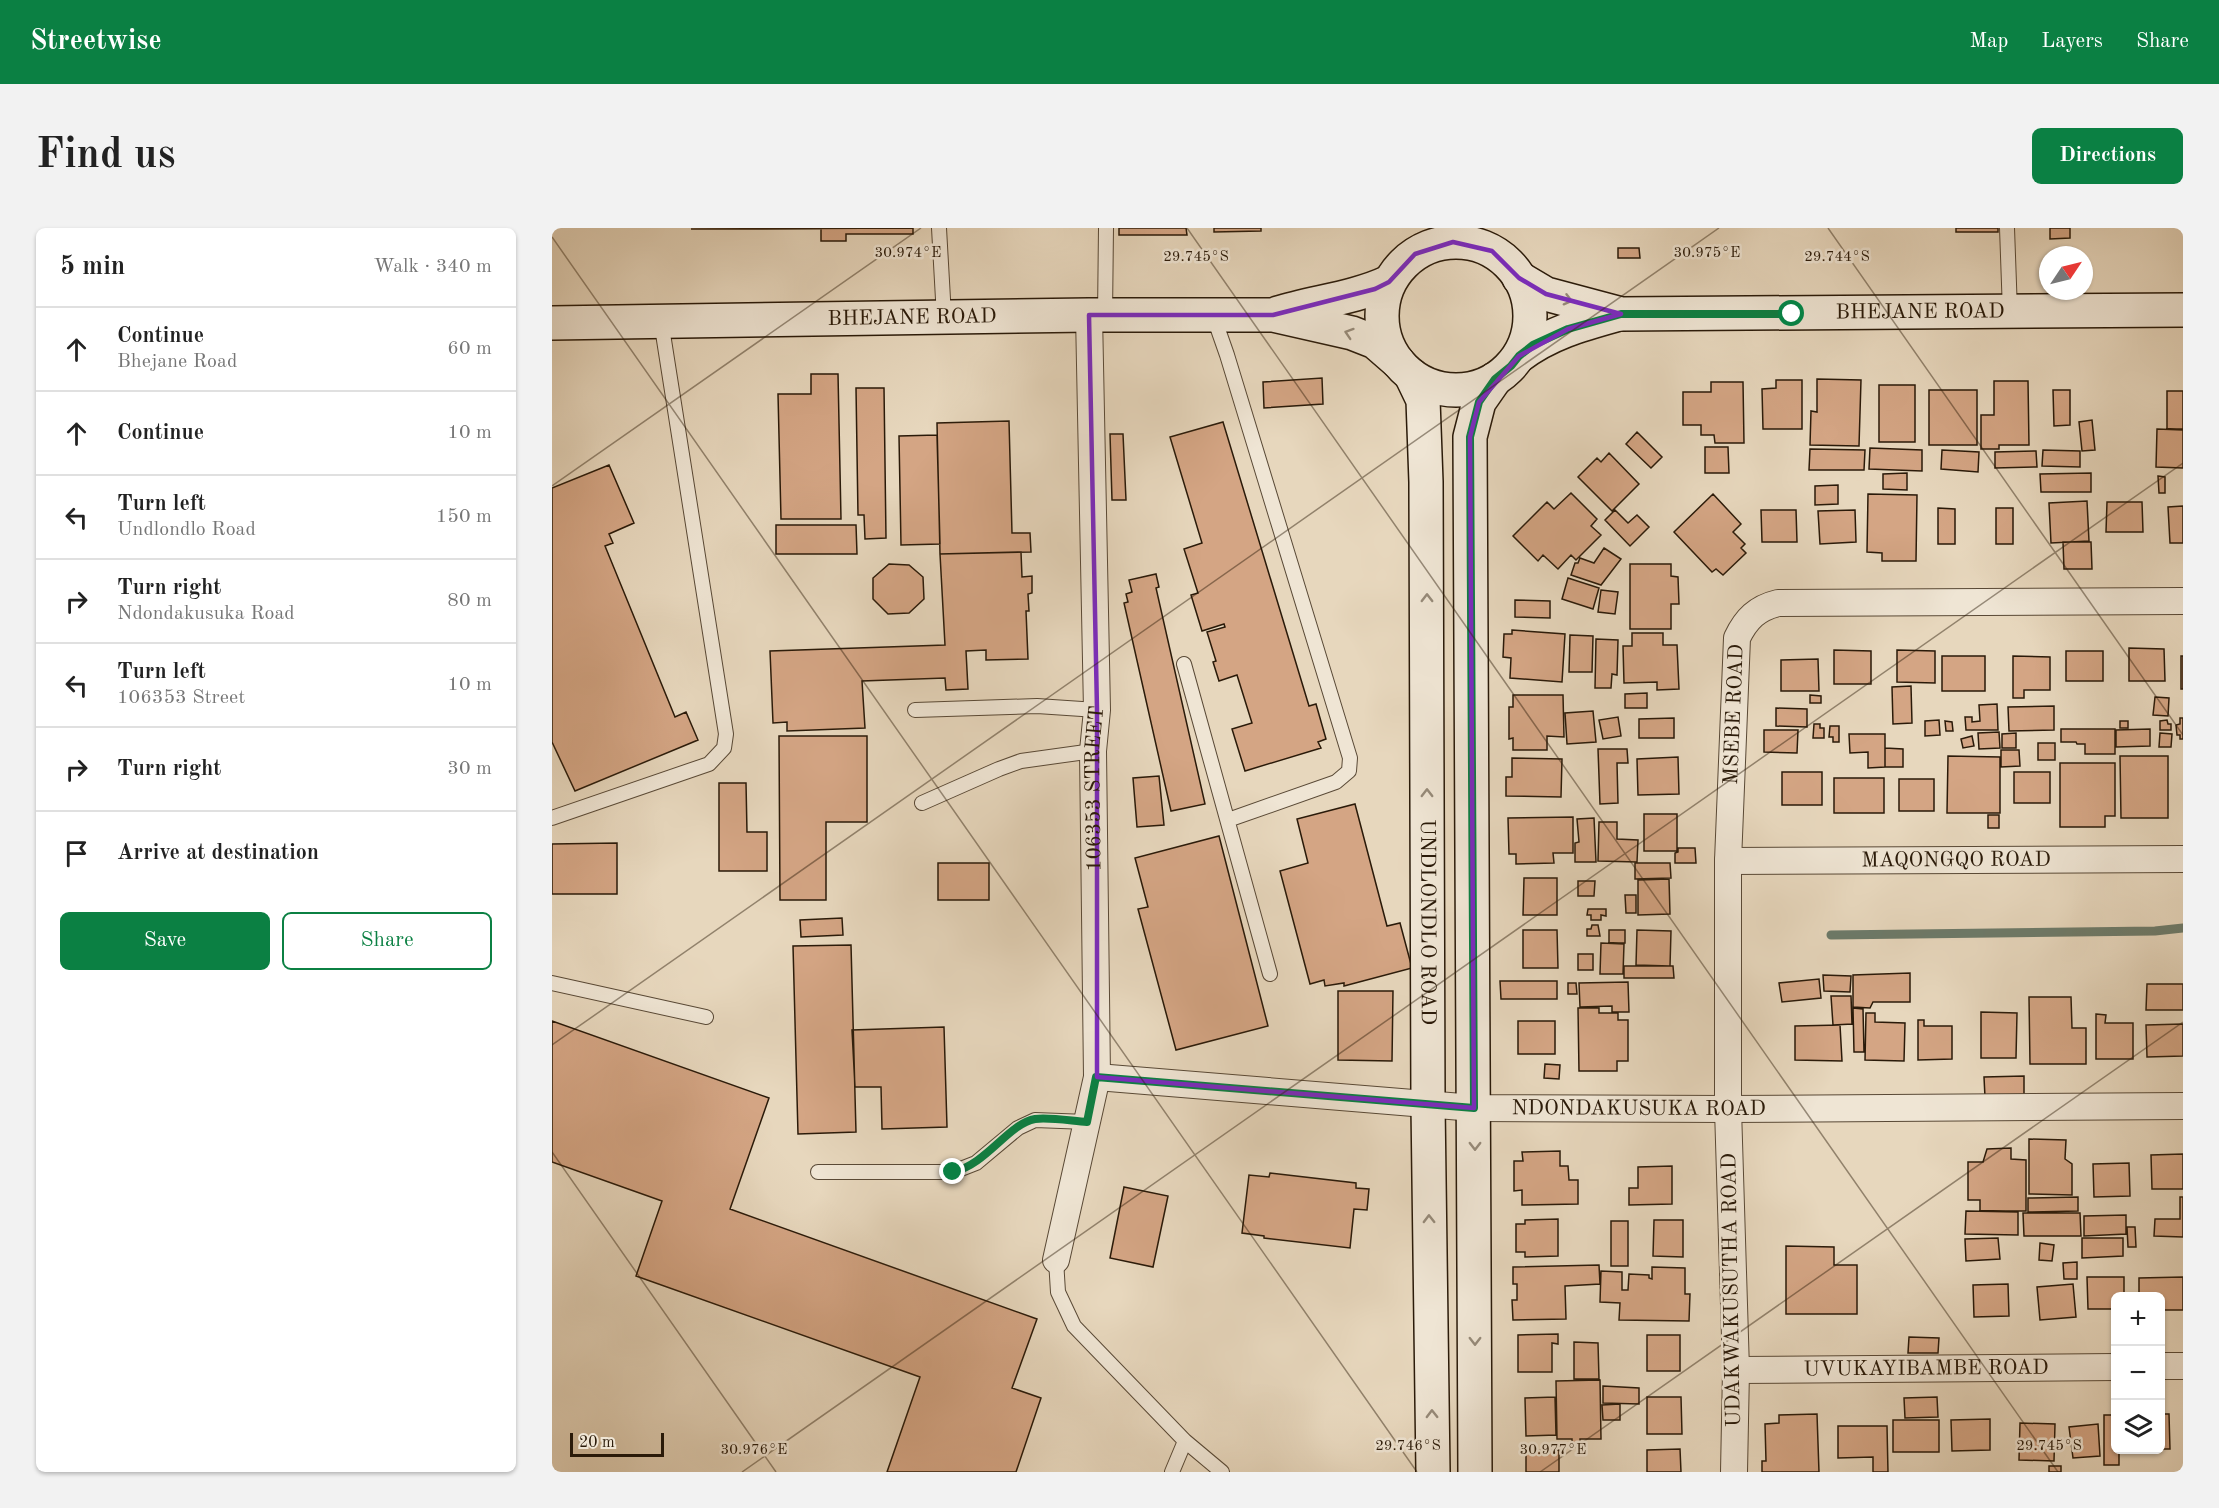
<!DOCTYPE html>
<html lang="en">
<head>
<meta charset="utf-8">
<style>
  :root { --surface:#fff; --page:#f2f2f2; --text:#222; --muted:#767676; --line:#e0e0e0; --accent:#0b8043 }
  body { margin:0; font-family:"Old Standard TT",serif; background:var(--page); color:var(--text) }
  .controls { position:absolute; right:18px; bottom:18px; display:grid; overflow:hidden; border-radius:9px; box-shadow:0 2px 4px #0004 }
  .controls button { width:54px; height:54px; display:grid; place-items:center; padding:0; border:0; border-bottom:2px solid var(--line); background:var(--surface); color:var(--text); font:30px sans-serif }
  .compass { position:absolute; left:1487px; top:18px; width:54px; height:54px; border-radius:50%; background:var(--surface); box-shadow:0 2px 4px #0004; rotate:55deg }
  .scale { position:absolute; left:18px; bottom:15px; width:94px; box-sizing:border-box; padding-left:6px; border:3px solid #2a1a09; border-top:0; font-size:16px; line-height:21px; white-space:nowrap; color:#2a1a09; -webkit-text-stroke:4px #efe5d4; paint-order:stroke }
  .stop { position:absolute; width:18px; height:18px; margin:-14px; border:4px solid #0b8043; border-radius:50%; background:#fff }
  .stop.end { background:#0b8043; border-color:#fff; box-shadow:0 2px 6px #0008 }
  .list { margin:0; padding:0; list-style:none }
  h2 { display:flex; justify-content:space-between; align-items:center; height:78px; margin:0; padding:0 24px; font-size:26px }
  h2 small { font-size:20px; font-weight:400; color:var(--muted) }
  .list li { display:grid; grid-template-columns:39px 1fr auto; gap:18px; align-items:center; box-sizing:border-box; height:84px; padding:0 24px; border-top:2px solid var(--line) }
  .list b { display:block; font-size:22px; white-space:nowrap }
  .list p { margin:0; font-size:20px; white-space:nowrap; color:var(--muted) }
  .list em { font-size:20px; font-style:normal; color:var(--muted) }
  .actions { display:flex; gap:12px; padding:18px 24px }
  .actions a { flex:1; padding:14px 0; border:2px solid var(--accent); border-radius:9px; text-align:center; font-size:21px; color:var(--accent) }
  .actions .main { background:var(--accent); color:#fff }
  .icon { flex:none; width:33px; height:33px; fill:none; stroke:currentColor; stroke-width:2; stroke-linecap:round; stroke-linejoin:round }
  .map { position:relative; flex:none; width:1631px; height:1244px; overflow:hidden; border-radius:9px }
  header { display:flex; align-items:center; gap:36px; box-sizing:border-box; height:84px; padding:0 30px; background:var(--accent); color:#fff }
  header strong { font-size:28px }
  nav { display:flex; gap:33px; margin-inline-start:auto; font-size:21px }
  .intro { display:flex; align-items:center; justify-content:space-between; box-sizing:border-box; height:144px; padding:0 36px }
  h1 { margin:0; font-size:42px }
  .button { padding:15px 27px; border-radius:9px; background:var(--accent); color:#fff; font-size:21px; font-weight:700 }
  main { display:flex; gap:36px; padding:0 36px }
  aside { flex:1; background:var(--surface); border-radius:9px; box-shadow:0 2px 4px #0004 }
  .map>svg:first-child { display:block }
</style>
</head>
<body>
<header>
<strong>Streetwise</strong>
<nav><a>Map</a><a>Layers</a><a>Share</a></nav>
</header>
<div class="intro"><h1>Find us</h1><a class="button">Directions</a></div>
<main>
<aside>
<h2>5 min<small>Walk · 340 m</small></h2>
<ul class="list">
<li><svg class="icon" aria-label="ahead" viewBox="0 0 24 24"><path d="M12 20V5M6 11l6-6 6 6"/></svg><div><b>Continue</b><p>Bhejane Road</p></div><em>60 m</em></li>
<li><svg class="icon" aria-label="ahead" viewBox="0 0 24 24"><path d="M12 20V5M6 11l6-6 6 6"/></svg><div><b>Continue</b></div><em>10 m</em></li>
<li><svg class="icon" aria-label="left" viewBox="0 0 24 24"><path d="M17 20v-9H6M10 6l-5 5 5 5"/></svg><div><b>Turn left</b><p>Undlondlo Road</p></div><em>150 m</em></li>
<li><svg class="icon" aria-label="right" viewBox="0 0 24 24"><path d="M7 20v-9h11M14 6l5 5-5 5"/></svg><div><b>Turn right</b><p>Ndondakusuka Road</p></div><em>80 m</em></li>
<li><svg class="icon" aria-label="left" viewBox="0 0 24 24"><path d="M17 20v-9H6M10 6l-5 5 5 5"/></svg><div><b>Turn left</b><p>106353 Street</p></div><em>10 m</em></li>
<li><svg class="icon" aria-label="right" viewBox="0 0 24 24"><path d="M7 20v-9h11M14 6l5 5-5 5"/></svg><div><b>Turn right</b></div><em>30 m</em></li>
<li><svg class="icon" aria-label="arrive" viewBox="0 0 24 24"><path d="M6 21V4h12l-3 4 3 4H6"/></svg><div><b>Arrive at destination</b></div></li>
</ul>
<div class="actions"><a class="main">Save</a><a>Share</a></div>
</aside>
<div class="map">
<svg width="1631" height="1244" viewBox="0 0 1631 1244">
  <rect width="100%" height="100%" fill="#e7d7bd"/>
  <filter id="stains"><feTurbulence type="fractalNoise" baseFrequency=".00333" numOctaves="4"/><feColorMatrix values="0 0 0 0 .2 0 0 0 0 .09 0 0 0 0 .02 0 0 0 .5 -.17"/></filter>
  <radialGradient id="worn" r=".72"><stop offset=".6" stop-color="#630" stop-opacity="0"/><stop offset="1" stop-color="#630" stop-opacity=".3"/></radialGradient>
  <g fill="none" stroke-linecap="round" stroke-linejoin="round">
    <path stroke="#6c7a6a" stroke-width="9" d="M1279 707 1603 703 1631 700"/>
  </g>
  <path fill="#d4a584" stroke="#2a1a09" stroke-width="1.5" d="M361 0V6H294V13H269V1H139Z
    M567 0H634L635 7H567Z
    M662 0H709V3L662 4Z
    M1404 0H1446V4H1404Z
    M1498 0H1518V10L1498 11Z
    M1066 20H1087L1088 30H1066Z
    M259 146H286L289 291H229L226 166H259Z
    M770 150 771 176 712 180 711 154Z
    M1265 151 1309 152 1307 218 1258 217 1259 183 1265 184Z
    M1224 152H1250V201H1211L1210 161 1224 160Z
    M1442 153H1476L1477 217H1447V221H1429V187H1442Z
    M1159 154H1191L1192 215H1163L1162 207H1149V197H1131V164H1159Z
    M1327 157H1363V214H1327Z
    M304 160H332L334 310 313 311 312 287H306Z
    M1377 162H1425V217H1377Z
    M1501 162H1518V197L1502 198Z
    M1615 163H1631V201H1615Z
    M1540 192 1543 222 1530 223 1527 194Z
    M457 193 460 305H478L479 324 388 326 385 195Z
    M671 194 757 478 764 476 774 511 766 514 769 520 693 543 680 501 700 495 685 447 667 453 661 434 664 433 655 404 673 399 672 396 650 403 639 367 646 365 632 321 650 315 618 209Z
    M1605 201 1631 202V240L1604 239Z
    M1085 204 1110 229 1099 240 1074 216Z
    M558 206H571L574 272H560Z
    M385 207 388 316 349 317 347 208Z
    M1153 219H1176L1177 245H1153Z
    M1318 220 1370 222V243L1317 241Z
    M1258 221 1313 222 1312 242H1257Z
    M1390 222 1427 224 1426 244 1389 241Z
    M1491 222 1528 223V239L1490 238Z
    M1484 223 1485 239 1443 240V224Z
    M1057 225 1087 256 1060 283 1026 249 1045 230 1049 234Z
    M57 237 82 295 57 306 61 315 53 318 123 489 134 484 146 512 23 563 0 514V260Z
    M1355 245V262L1331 261V246Z
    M1539 245V264H1489L1488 246Z
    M1606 248 1613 249V265H1607Z
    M1286 257V276L1263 277V258Z
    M1019 265 1045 291 1039 298 1049 307 1024 332 1019 327 1006 341 991 327 986 333 961 308 995 274 1002 281Z
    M1161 266 1189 296 1181 304 1193 316 1189 320 1194 325 1171 347 1164 341 1160 344 1122 304Z
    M1316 266 1365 267 1364 333H1330V325L1315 324Z
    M1535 273 1537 313 1499 315 1497 275Z
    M1555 274H1590L1591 304H1554Z
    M1631 278V315H1618L1616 279Z
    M1386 280 1403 281V316H1386Z
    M1444 280H1461V316H1444Z
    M1063 282 1076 295 1085 287 1097 299 1078 318 1053 292Z
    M1209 282H1244L1245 314H1210Z
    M1303 282 1304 314 1268 316 1266 283Z
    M224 297H304L305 326H224Z
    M1511 314H1539L1540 341H1512Z
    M1052 320 1069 331 1049 357 1019 347 1023 335H1026L1028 330 1042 335Z
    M469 324 470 349 480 348V365L476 366 477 383H474L476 431 434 432V422L414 423 416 461 394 462 393 450 310 453 313 500 235 503V494L221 495 218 423 393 417 388 326Z
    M337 336 357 337 371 349 372 371 357 385 336 386 321 371V350Z
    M1078 336H1119V348L1126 349 1127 376H1119V401H1078Z
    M604 346 607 359 604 360 653 576 619 583 572 375 576 374 574 366 580 364 577 352Z
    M1016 350 1047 360 1041 381 1010 371Z
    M1049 362 1066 364 1063 386 1046 384Z
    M963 372 998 373V390L963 389Z
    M960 402 1013 406 1010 454 958 450 959 430 951 429 952 406H960Z
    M1080 405H1111V417H1125L1127 461 1105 462V454L1072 455 1071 418H1080Z
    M1018 407 1041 408 1040 444H1017Z
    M1044 411 1066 412 1065 447 1060 446 1059 460H1043Z
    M1577 420 1612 421 1613 453H1577Z
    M1282 422 1319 423V456H1282Z
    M1345 422 1383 423V455L1345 454Z
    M1514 423H1551V453H1514Z
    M1390 428H1433V463H1390Z
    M1461 428 1498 429V462H1472V470H1461Z
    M1629 428H1631V461H1629Z
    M1266 431 1267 463H1229V432Z
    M1359 458 1360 495 1341 496 1340 459Z
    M1095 465V480H1073V466Z
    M961 467H1011L1012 509 995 508V522H961V510L957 511V479H961Z
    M1258 467 1269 468V475H1258Z
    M1603 469 1617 470 1616 488 1601 487Z
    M1445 476 1446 502H1414L1413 489H1420V494L1428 493 1427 477Z
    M1502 478V502L1457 503 1456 479Z
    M1224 480 1255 481V499L1224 498Z
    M1041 483 1044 514 1015 516 1013 485Z
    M1066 489 1069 508 1051 511 1047 492Z
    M1122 490V510H1087V491Z
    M1628 490H1631V511H1628V507H1625L1624 497 1628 496Z
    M1387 492 1388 507 1373 508V493Z
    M1615 492 1616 496H1619V502H1608V493Z
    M1393 493 1400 494 1401 503H1394Z
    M1568 493H1576V500H1568Z
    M1262 496H1268V500H1272V510H1261Z
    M1278 498H1287V514H1281V509H1277Z
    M1509 501H1563V526H1533V516H1525L1524 514H1509Z
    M1598 501V518L1564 519V502Z
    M1212 502H1246L1245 525 1212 524Z
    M1447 504 1448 520 1427 521 1426 505Z
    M1464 505V520H1450V506Z
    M1608 505 1620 506 1619 519H1607Z
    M1297 506H1333V539L1316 540V524L1298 525Z
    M227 508H315V594H274V672H228Z
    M1420 508 1422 518 1411 520 1409 511Z
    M1486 515H1503V532H1486Z
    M1333 520 1351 521V539H1333Z
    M1046 521H1075L1076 535H1065L1066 575 1048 576Z
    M1449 522H1467L1468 538 1449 539Z
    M1396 528 1448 529V585H1395Z
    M1568 528H1616V590H1569Z
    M1126 529 1127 566 1086 567 1085 531Z
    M960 530 1010 531 1009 569 954 568V549H960Z
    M1508 535H1563V588H1553V599H1508Z
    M1230 544H1270V577H1230Z
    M1462 544H1498V575H1462Z
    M607 548 612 597 585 599 581 550Z
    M1282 550H1332V585H1282Z
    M1347 551H1382V583H1347Z
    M167 555H194L195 604H215V643H167Z
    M803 576 835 698 848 695 860 740 792 758V755L773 758 772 752 758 756 728 643 756 635 745 591Z
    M1092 586H1125V623H1092Z
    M1436 587H1447V600H1436Z
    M1021 589V625H1001L1002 635 964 636V626H957L956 590Z
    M1042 590 1044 634H1023V615L1027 614 1025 591Z
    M1047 594H1065V611L1086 612 1085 634 1046 633Z
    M667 608 716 798 624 822 586 681 596 679 583 630Z
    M65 615V666H0V616Z
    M1126 620H1143L1144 635H1123V625L1126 624Z
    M386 635H437V672H386Z
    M1083 635H1118L1119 650 1083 651Z
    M972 650H1005V687H971Z
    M1117 651 1118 686 1086 687V652Z
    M1026 653H1043L1042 668H1026Z
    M1073 667H1084V685H1074Z
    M1036 681H1054V688L1049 687V692H1039V687H1035Z
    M290 690 291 707 249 709 248 692Z
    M1040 697H1046L1048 708H1035V701H1039Z
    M971 702H1005L1006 740H971Z
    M1057 702H1073V715H1057Z
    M1085 702 1119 703 1118 738 1084 737Z
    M1049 715 1072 716 1071 746H1048Z
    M299 717 304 904 246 906 241 718Z
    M1026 726H1041V742H1026Z
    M1072 738H1121L1122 750H1072Z
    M1358 745V774H1321L1318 780 1301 779V747Z
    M1271 747 1299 748 1298 764 1272 763Z
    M1267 751 1269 770 1230 774 1227 755Z
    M948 753H1005V771H949Z
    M1076 754 1077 784H1060V778L1028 779 1027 755Z
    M1016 755H1024L1025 766H1016Z
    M1595 756H1631V782H1594Z
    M786 763H841L840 833 786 832Z
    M1279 768H1299L1300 796 1281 797Z
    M1477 769H1519L1520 800H1534V836H1478Z
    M1026 780H1047V785H1066V792H1076V833H1065V843H1027Z
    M1301 780 1311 781 1312 824H1302Z
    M1429 784 1465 785 1464 830H1429Z
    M1314 785H1323V794L1353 795 1352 833 1313 832Z
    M1544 786 1554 787 1553 795H1581V831H1544Z
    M1366 792H1372V798H1400V831L1366 832Z
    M0 793 217 870 178 981 485 1091 460 1160 489 1170 464 1244H335L368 1149 84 1048 110 973 0 934Z
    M966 793H1003V826H966Z
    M1631 796V828L1595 829 1594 797Z
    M1288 797 1290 833 1243 832V798Z
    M392 799 395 899 330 901 329 859H303L300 802Z
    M993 836 1008 837 1007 851 992 850Z
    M1472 848V868L1433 869 1432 849Z
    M1477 911 1514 912 1513 931 1520 936V967L1477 966Z
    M1459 920V931L1474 932V983H1428V972H1416V934H1431L1435 921Z
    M1008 923V938H1016L1017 952H1026V976L970 977V962L962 963V933H971L970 924Z
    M1631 926V961H1600L1599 927Z
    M1577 935 1578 968 1542 969 1541 936Z
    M1120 938V976L1077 977V960H1086V939Z
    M718 945 804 955V960L817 961 815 982 802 981 798 1020 712 1010V1008L690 1005 697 947 717 949Z
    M572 959 616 968 601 1039 558 1030Z
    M1526 969V983L1476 984V970Z
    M1628 969H1631V1009L1602 1008 1603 991H1628Z
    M1414 983 1466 984V1007L1413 1006Z
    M1471 985H1528L1529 1008H1472Z
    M1574 987V1006L1532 1008V988Z
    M1006 991V1028L973 1029V1024H964V996H973V992Z
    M1102 992H1131V1029L1101 1028Z
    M1059 993H1076V1038H1059Z
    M1575 999H1583L1584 1019H1576Z
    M1446 1010 1448 1031 1414 1033 1413 1011Z
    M1530 1010H1571V1028L1530 1030Z
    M1488 1015 1502 1017 1500 1033 1487 1032Z
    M1234 1018 1282 1019V1037H1305V1086H1234Z
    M1525 1034V1051H1512L1511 1035Z
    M1047 1037 1048 1056 1013 1058 1014 1091 961 1092 960 1072H965V1056H961V1039Z
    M1100 1039 1133 1040V1066H1138L1137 1093 1067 1092 1068 1075 1048 1074 1049 1043 1070 1044V1062H1076L1077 1046 1097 1047V1050L1100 1051Z
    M1535 1049H1572V1068H1564V1081H1536Z
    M1631 1049V1082H1608V1068H1587V1050Z
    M1456 1056 1457 1088 1422 1089 1421 1057Z
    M1521 1056 1524 1089 1488 1092 1485 1059Z
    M1006 1106V1116L1000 1115V1144H966V1107Z
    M1095 1107H1128V1143H1095Z
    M1357 1109 1387 1110 1386 1125H1356Z
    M1022 1114 1046 1115 1047 1151H1022Z
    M1048 1152 1049 1211H1028V1215H1020V1211H1005L1004 1153Z
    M1051 1158 1087 1160V1176L1051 1175Z
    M1003 1169 1004 1207 974 1208 973 1170Z
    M1095 1169H1129L1130 1206H1095Z
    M1385 1169 1386 1189 1353 1190 1352 1170Z
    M1068 1176V1192H1051L1050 1177Z
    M1265 1186 1267 1244H1210V1233H1214L1213 1196 1227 1195V1187Z
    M1608 1186H1617L1618 1221H1608Z
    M1552 1187H1564V1222H1567V1237H1552Z
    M1438 1191V1222L1400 1223 1399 1192Z
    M1341 1192H1387V1224H1341Z
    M1468 1195 1503 1196 1502 1233 1467 1232Z
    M1546 1196 1548 1228 1521 1230 1517 1199Z
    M1286 1198H1335L1336 1244H1321V1229L1286 1230Z
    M1128 1221 1129 1244H1095V1222Z
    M1007 1222V1244H974V1223Z
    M1497 1238H1509V1244H1497Z"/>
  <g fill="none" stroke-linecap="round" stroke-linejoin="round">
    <g stroke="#594936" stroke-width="16">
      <path id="lane" d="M387 0 392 89
        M1455 0 1458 84
        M553 87 554 0
        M661 87 675 127 798 530 797 543 784 554 676 592
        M632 436 718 746
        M363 482 485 478 545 482
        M370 575 447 541 469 533 541 523
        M0 590 157 536 172 520 174 506 109 93
        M0 755 154 789
        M266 944H401L424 935 466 900 483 892 535 894
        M504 1032 506 1064 522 1098 633 1213 620 1244
        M633 1213 670 1244"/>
    </g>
    <g stroke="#594936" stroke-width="28">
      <g id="street">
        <path id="s1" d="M1176 633 1631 631"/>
        <path id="s2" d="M545 849 922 880 1176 881 1631 878"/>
        <path id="s3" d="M504 1032 545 849 541 523 545 482 537 87"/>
        <path d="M1608 1138H1631"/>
        <path id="s4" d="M1184 1142 1564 1139"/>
        <path id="s5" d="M1182 1244 1184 1142 1176 881V633L1185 410C1194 391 1205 380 1226 375L1631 373"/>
      </g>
    </g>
    <g stroke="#2a1a09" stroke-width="36">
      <g id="secondary">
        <circle cx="904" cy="88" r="74"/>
        <path id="s6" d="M967 50 994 66 1069 86 1631 82"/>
        <path d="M726 85C762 74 803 70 837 54"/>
        <path id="s7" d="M0 95 537 87H721L800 105 823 114 846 134"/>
        <path d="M967 128C997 105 1031 96 1067 86"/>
        <path id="s8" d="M859 147 871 172 874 254 876 877 881 1244"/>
        <path d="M923 1244 918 209 927 174 943 151"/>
      </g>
    </g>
    <use href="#lane" stroke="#efe5d4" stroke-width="14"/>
    <use href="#street" stroke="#efe5d4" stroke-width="26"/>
    <use href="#secondary" stroke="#efe5d4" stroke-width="33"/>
  </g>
  <defs><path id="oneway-chevron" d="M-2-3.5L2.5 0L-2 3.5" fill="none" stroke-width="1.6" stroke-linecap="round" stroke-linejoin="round" transform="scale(1.5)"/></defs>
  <g stroke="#968a79">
    <use href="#oneway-chevron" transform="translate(1016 72) rotate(15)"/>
    <use href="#oneway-chevron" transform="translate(797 105) rotate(-162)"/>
    <use href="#oneway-chevron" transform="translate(875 370) rotate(-90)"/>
    <use href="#oneway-chevron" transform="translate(875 565) rotate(-90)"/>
    <use href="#oneway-chevron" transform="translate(923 918) rotate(90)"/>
    <use href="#oneway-chevron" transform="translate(877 991) rotate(-91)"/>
    <use href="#oneway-chevron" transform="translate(923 1113) rotate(90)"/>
    <use href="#oneway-chevron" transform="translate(880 1186) rotate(-91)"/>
  </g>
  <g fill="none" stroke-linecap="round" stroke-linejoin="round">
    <path stroke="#0b8043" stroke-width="8" d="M401 944C435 936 456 896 483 891 497 889 520 893 535 894L544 849 922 880 918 209 927 174 943 151 959 138 967 128 981 117 1016 101 1069 86H1240"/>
  </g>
  <path fill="none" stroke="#7b2cbf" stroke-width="4.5" stroke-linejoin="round" d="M901 14 940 23 967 50 994 66 1069 86 1016 101 967 128 927 174 918 209 922 880 545 849V482L537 87H721L823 61 837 54 863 26Z"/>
  <path fill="none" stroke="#2a1a09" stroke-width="1.5" stroke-opacity="0.45" d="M635 0 1506 1244M1276 0 1631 507M0 9 865 1244M0 258 369 0M0 817 1167 0M0 924 224 1244M190 1244 1631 235M988 1244 1631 794"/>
  <g text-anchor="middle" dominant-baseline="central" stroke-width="5" stroke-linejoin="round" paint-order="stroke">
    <g font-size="21" fill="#2a1a09" stroke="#efe5d4">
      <text stroke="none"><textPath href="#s6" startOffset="408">BHEJANE ROAD</textPath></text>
      <text stroke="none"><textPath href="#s7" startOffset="360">BHEJANE ROAD</textPath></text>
      <text stroke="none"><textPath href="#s5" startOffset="758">MSEBE ROAD</textPath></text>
      <text stroke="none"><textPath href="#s3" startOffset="476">106353 STREET</textPath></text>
      <text stroke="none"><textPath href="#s1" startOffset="228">MAQONGQO ROAD</textPath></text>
      <text stroke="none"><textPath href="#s8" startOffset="550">UNDLONDLO ROAD</textPath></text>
      <text stroke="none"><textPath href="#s2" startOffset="543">NDONDAKUSUKA ROAD</textPath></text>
      <text transform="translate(1180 1062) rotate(-91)">UDAKWAKUSUTHA ROAD</text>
      <text stroke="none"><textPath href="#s4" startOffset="190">UVUKAYIBAMBE ROAD</textPath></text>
    </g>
  </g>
  <g font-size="15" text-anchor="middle" fill="#2a1a09" stroke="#efe5d4" stroke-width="5" stroke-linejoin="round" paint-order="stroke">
    <text x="356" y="29">30.974°E</text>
    <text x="1155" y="29">30.975°E</text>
    <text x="644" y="33">29.745°S</text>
    <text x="1285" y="33">29.744°S</text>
    <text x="856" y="1222">29.746°S</text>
    <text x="1497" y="1222">29.745°S</text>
    <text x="202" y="1226">30.976°E</text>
    <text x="1001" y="1226">30.977°E</text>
  </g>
  <rect width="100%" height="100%" filter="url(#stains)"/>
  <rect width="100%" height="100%" fill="url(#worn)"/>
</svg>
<div class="controls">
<button>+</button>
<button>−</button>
<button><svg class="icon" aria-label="layers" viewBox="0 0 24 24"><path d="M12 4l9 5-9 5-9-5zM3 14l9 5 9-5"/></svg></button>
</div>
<svg class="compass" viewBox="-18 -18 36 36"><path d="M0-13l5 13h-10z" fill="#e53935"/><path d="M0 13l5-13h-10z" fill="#767676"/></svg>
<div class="scale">20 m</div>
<div class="stop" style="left:1240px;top:86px"></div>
<div class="stop end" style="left:401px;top:944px"></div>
</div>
</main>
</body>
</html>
